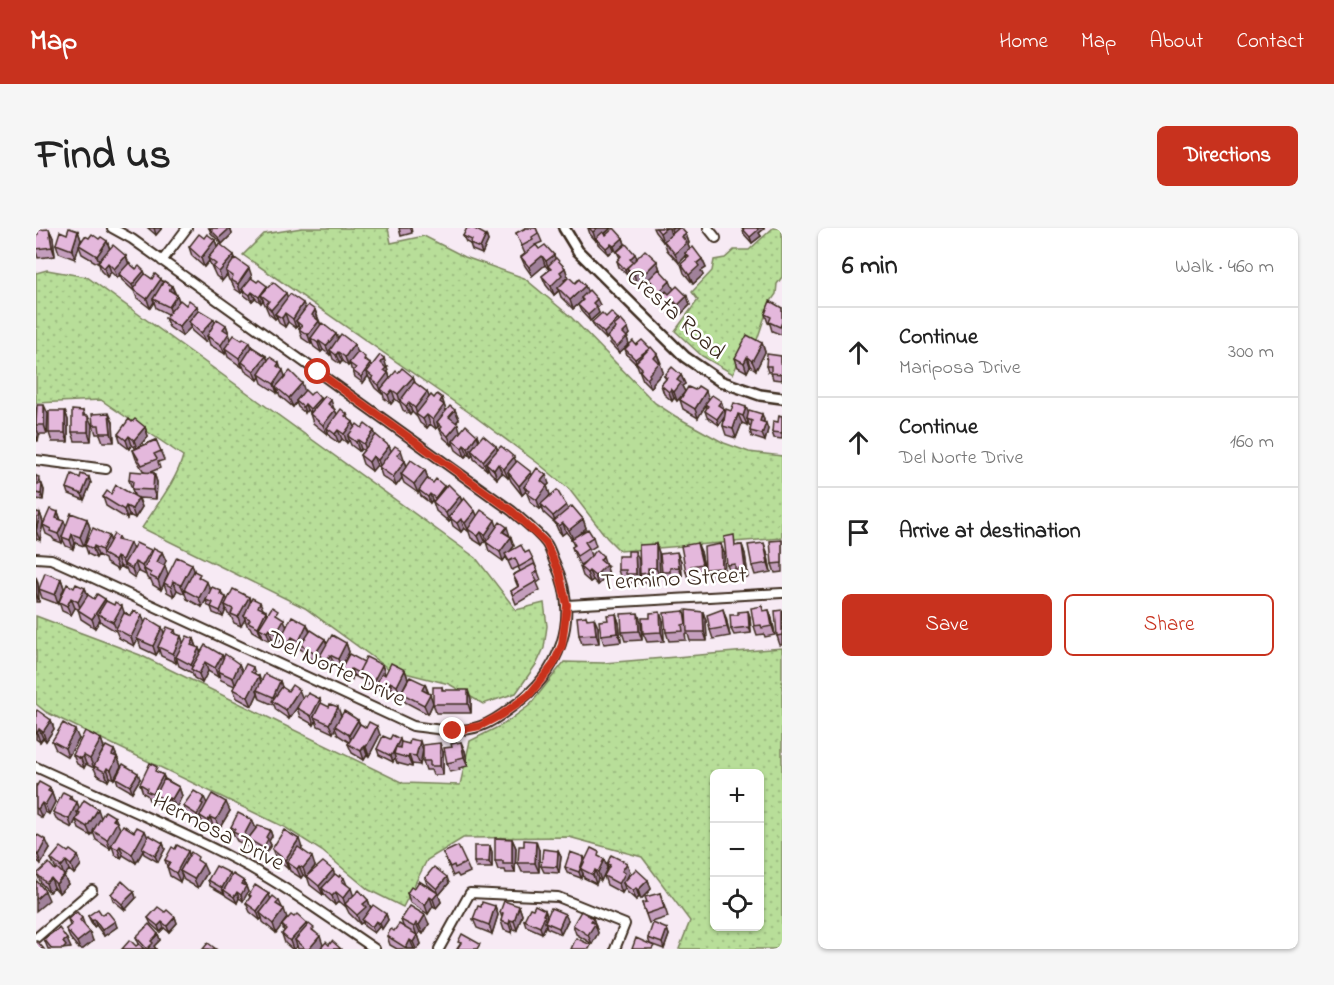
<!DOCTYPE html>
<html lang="en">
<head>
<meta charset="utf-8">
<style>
  :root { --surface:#fff; --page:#f6f6f6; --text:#222; --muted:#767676; --line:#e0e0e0; --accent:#c8321e }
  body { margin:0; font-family:"Indie Flower",sans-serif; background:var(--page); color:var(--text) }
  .controls { position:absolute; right:18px; bottom:18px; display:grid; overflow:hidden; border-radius:9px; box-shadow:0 2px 4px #0004 }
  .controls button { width:54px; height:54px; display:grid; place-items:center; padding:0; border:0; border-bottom:2px solid var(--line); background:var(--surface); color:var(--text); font:30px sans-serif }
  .stop { position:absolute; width:18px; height:18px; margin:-14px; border:4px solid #c8321e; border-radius:50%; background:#fff }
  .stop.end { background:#c8321e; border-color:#fff; box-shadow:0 2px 6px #0008 }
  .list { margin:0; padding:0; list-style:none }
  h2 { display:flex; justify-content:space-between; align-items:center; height:78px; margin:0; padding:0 24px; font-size:26px }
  h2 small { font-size:20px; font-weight:400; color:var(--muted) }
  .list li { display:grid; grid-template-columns:39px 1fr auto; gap:18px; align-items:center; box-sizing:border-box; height:90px; padding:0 24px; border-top:2px solid var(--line) }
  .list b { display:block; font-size:22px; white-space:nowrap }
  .list p { margin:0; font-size:20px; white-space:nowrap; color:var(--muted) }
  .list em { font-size:20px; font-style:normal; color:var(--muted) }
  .actions { display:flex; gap:12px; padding:18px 24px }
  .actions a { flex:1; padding:14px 0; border:2px solid var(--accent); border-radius:9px; text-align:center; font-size:21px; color:var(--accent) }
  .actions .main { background:var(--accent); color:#fff }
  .icon { flex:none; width:33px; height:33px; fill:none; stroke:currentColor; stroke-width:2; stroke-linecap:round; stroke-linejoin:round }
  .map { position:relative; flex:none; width:746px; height:721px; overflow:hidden; border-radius:9px }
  header { display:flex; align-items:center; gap:36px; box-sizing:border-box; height:84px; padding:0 30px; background:var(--accent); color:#fff }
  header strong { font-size:28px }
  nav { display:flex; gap:33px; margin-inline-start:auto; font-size:21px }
  .intro { display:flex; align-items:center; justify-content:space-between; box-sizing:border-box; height:144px; padding:0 36px }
  h1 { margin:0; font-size:42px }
  .button { padding:15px 27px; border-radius:9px; background:var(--accent); color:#fff; font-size:21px; font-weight:700 }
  main { display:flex; gap:36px; padding:0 36px }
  aside { flex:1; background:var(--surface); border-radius:9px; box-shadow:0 2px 4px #0004 }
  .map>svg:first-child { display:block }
</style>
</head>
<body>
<header>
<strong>Map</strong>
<nav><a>Home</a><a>Map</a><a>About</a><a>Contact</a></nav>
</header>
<div class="intro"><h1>Find us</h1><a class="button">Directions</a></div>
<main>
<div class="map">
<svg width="746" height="721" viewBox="0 0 746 721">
  <defs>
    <pattern id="grass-dots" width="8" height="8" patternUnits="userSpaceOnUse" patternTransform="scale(1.5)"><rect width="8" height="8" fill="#b8de99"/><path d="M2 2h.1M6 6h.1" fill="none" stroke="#9fbf83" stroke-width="1.8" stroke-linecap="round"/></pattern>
  </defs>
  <rect width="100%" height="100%" fill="#f7eaf4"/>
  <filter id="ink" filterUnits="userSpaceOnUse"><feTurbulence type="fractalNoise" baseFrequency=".0167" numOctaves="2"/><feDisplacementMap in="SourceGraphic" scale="12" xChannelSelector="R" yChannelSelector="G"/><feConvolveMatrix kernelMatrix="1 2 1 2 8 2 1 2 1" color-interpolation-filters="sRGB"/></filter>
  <g filter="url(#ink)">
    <path fill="url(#grass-dots)" stroke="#7a845c" stroke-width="1.5" fill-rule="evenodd" d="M266 0H352L355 15 388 8 429 29 488 50 535 89 619 175 639 188 688 215 713 224 746 228V310L584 323 571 310 533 261 503 236 434 185 207 27 228 6Z
      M737 0H746V49L741 56 740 66 733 76 721 112 712 111 697 146 666 128 639 103 662 72 656 64 676 43 678 32 689 30 698 22H713Z
      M11 42 51 49 440 330 480 382 508 375 511 398 508 420 501 435 480 465 447 476 413 456 353 441 269 380 106 300C120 278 141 252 147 228L65 172 0 175V45Z
      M0 388 104 427 367 555 424 557 434 513 468 496 494 477 528 434 568 435 746 420V721H643L654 693 606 629 533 609 427 610 391 632 367 679 333 662 286 623 250 600 10 484 0 476ZM678 546H724V698H678Z"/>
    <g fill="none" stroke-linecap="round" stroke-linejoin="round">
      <g stroke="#3b2a1e" stroke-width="12">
        <path id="minor" d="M672 0 680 10
          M126 33 151 0
          M0 232 70 241
          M0 330 15 331 53 348 377 498C399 501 423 506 445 498 456 494 467 486 476 479 524 445 545 391 519 335 516 329 514 320 510 315 501 303 487 293 476 283L96 11 76 0
          M531 377 746 365
          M0 539C67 570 135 598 200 632 248 657 293 690 339 721
          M0 710 56 662
          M403 721 434 665 522 669 589 696 579 721"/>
      </g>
      <g stroke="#3b2a1e" stroke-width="14">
        <path id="tertiary" d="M528 0 542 23 649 129 684 153 724 167 746 170"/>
      </g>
      <use href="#minor" stroke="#fff" stroke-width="8"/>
      <use href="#tertiary" stroke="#fff" stroke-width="9"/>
    </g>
    <path fill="#c49ebd" stroke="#3b2a1e" stroke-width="1.5" d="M112 0H126L120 7Z
      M173 0H194L196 6 186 16 175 5Z
      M363 0H375L376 5 365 8Z
      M489 0H500L506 14 499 17 503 21 518 27 519 31 529 40 532 49 528 52 529 54 539 55 552 64 564 77 561 80 563 85 554 93 545 83 542 77 546 73 537 81 525 69 523 63 518 67 510 57 506 48 513 42 509 37 496 48 489 38 485 29 489 26 480 5Z
      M552 0H575L569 6 570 7 587 10 589 16 580 24 578 22 572 26 562 16 561 12 560 13 554 6Z
      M617 0H645L650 6 653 15 652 17 654 22 666 31 670 40 665 43 667 47 657 56 648 45 645 36 651 31 650 28 643 35 631 22 628 13 627 14 619 4Z
      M706 0H728V1L723 5 725 8 716 15 708 6Z
      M13 1 17 10 19 28 2 30 0 24V7Z
      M42 3 45 12 53 10 71 13 74 21 90 28 93 36 116 51H125L127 56 136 58 143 73 150 77 161 78 162 83 179 94 190 97 195 112 216 119 230 128 232 132 244 140 249 148 274 167 285 172 298 181 301 186H311L313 191 317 194 319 199 338 203 340 208 353 218 355 223 368 231 371 238 389 242 392 251 397 255 409 260 424 268 426 274 439 283 441 288 461 298 474 309 478 318 474 323 489 325 497 331 505 352 501 355 504 362 480 376 475 363 482 359 477 347 484 343 482 339 476 342 470 329 467 333 453 323 450 314 449 313 446 317 435 310 433 304 428 300 425 304 417 298 415 292 413 294 400 283 397 274 398 273 396 272 394 275 385 268 383 263 382 265 368 255 366 250 360 258 346 248 343 239 341 237 336 243 327 236 324 227 328 222 325 221 323 223 315 217 313 212 311 215 306 211 303 215 294 209 292 204 291 206 277 195 274 186V185L271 182 269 185 262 179 260 174 257 179 244 168 242 163 241 165 226 155 224 149 222 152 209 143 207 138 206 139 192 129 190 123 189 126 174 117 172 110 169 114 156 103 155 99 146 108 133 99 129 90 132 86 120 80 118 74 114 80 101 70 98 63 86 52 84 47 81 50 75 44 71 49 65 43 63 36 46 26 43 18 39 31 23 25 20 16 31 6Z
      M450 7 452 13 446 26 436 22 434 16 430 14 427 8Z
      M168 10 179 12 181 19 198 27 199 31 216 49 215 50 221 54 232 60 250 65 251 69 269 81 279 82 285 97 300 106 302 111 318 116 321 124 334 136 335 138 352 139 351 140 354 150 362 145 377 149 379 155 391 164 393 170H406L410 183 419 182 423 191 420 195 424 203 441 207 443 212 460 218 462 222 495 244 496 248 513 256 511 258 514 267 513 269 530 277 532 281 547 291 550 300 543 306 557 309 560 318 553 322 555 328 571 338H570L573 346 562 357 557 352 554 354 547 348 544 339 551 333 544 337 539 328 536 319 538 318 535 311H536L530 304 526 307 522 302 519 295 508 285 506 279 504 281 495 275 490 263 486 267 475 253 473 248 472 250 466 245 461 251 454 244 452 240 451 242 438 231 437 227 435 229 432 226 429 229 420 222 417 215 416 217 408 210 402 198 400 201 394 196 391 200 384 195 381 189 376 184 374 187 367 182 364 175 359 171 355 176 348 170 347 165 346 166 339 160 332 148 327 155 319 149 317 143H318L315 141 314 136 312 138 306 133 304 136 297 131 295 125 294 127 287 122 285 124 278 119 276 115 275 116 266 110 262 97 260 100 252 94 249 99 243 95 241 89 239 91 233 86 227 72 225 75 219 70 216 73 208 67 207 63 205 65 199 61 196 55 193 52 191 47 186 53 180 48 173 33 168 39 156 28 153 19Z
      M581 24 601 30 621 33 624 42 638 62 654 77 645 86 642 82 636 88 626 79 625 75 623 76 617 70 614 61 616 59 614 53 610 57 605 52 601 56 594 49 593 45 591 47 583 39 581 33 584 30Z
      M746 80V107L736 103 734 96 732 95 729 86Z
      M570 89 582 91 583 94 594 106 591 110 593 116 583 125 574 115 572 109 570 111 559 100 556 94Z
      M726 115 729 124 720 142 714 138 711 144 702 139 699 130Z
      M600 117 614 120 621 126 625 135 624 136 627 144 617 155V157L615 160 607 152 601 137 591 127 589 121Z
      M746 130V152L737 151 735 144H732L730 138Z
      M645 147 649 156 646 158 649 164 641 173 638 170 636 173 628 166 625 157 630 151 628 148Z
      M673 171 685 173 687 179V180L689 185 695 183 713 186H726L728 192V194L732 201 729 213 716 209 714 203 715 198 713 197 712 193 711 197 706 195 700 210 690 207 687 198 689 189 683 197 671 189 669 183 671 181 669 177 662 190 647 181 644 172Z
      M0 180 12 186 11 206H3L2 213H0Z
      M29 183 32 192V214H16L13 205Z
      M47 183 49 188 56 197 55 213H39L36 204Z
      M746 188V211L738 210 736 204Z
      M77 194 78 214H67L64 206H60L57 197Z
      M96 194 109 199 112 208 103 219 120 212 128 232 122 234 124 240 112 245H118L121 254 120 271 103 270 106 279 99 290 93 287 91 291 70 278 67 269 75 266 98 267 93 252 108 244 100 231 97 222 100 221 96 217 93 221 85 215 82 206Z
      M0 248 5 255 8 262 7 272 0 271Z
      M44 250 55 255 48 272 33 266 31 260Z
      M0 284 4 285 7 294 4 312 0 311Z
      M22 284 25 292 30 299 51 291 54 300 48 318 39 315 37 321 30 318 27 312 26 315 18 312 16 309 10 306 7 297Z
      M82 309 84 312 94 315 96 321 116 326 126 324 130 333 127 337 129 338 132 347 156 336 158 343 174 362 185 363 187 368 190 369 191 372 224 374 227 381 230 383 231 386 244 389 251 399 271 396 274 403 289 411 291 416 310 415 313 424 305 440 298 436 294 441 287 437 285 431 282 435 268 426 266 422 259 418 257 423 249 419 246 409 243 414 236 410 234 413 226 409V407L225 408 216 403 214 399 211 397 209 391 205 398 198 395 195 388 192 386 190 381 187 389 177 385 175 379 172 378 170 372 171 370 166 379 151 371 149 366 141 362 138 368 131 364 128 356 125 362 117 357 115 352 111 350 110 347 102 343 99 350 92 345 90 340 89 341 84 338 82 342 70 335 69 331 62 327 60 330 52 326 49 317 74 312Z
      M746 312V344L739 345 736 336Z
      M661 315 665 324 669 345 658 347 659 352 653 353 650 344Z
      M620 316 623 325 624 349H616V354L607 355 604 346Z
      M702 317H706L709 326 712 349 702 350 701 345 695 346 691 337Z
      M731 324 735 344 719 347 716 338Z
      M688 325 689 349 672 350 669 341Z
      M603 332V355H593L591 351H585L582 342Z
      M645 333 646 348 637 349V353H629L626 344Z
      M0 349 2 356 3 374H0Z
      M25 351 28 360 24 372 38 360H49L52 367 58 371H69L70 373 89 385 128 405 139 402 140 406 145 408 147 415 158 411 161 419 165 424 186 427 188 430 203 436 206 443 217 439 219 446 225 454 244 453 246 460 252 463 263 462 266 470 270 469 284 471 285 475 305 489 322 492 324 496 344 507 333 528 331 527 328 532 316 525 312 516 313 514 302 507 299 500 297 505 282 498 280 493 278 497 264 489 261 480 262 478 253 491 240 482 238 477 224 471 222 465 216 478 201 470 197 461 199 458 185 452 183 447 182 449 172 443 166 455 158 450 156 445 143 438 141 432 140 435 125 428 123 422 120 427 105 420 102 411 98 418 83 410 80 403 66 395 64 392 59 400 45 391 42 381 39 380 35 387 26 383 23 374 22 376 6 370 3 361Z
      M726 378 728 383 733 382 736 391 739 407 729 409 728 406 721 407 718 398Z
      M746 382V417H744L741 408Z
      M712 383 714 389 715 405 698 407 695 401 702 387Z
      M667 384 670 393 671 413H654L652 406H649L650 412 633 413 630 404 651 389Z
      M580 386 583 395 585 414 568 416 565 407 572 392Z
      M550 388 551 391 562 399 563 415 546 416 543 407Z
      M690 390 694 408 677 411 674 402Z
      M627 393 628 413 611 414 607 405Z
      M605 394 606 412 589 413 586 404Z
      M328 434 346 437 349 446 369 442 372 451 389 456 397 475 406 459 407 462 435 471V485H400L397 475 392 486 369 474 365 465 364 467 357 463 354 469 344 464 342 460 341 463 327 453 325 449 324 451 317 447 316 451 307 447 305 441Z
      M0 484 15 492 18 501 10 513 7 510 4 514 0 511Z
      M43 511 32 529 20 522 16 513Z
      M65 511 68 520 78 522 85 538 78 551 74 549 72 553 61 547 58 540 50 536 48 540 41 536 37 527Z
      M354 511 387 522 384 537 376 536V539L361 535 359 530 357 534 343 527 341 521Z
      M429 523 432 538 423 540 424 542 414 544 411 535Z
      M407 524V547H397L395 542H390L387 533Z
      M124 545 127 547 129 551 143 559 146 568 140 580 136 579 134 582 123 576 122 573 121 575 113 572 111 567 107 565 104 556Z
      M80 550 104 551 96 564 82 556Z
      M0 556 1 558 14 560 19 574 13 586 9 584 6 590 0 586Z
      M35 568 36 572 41 574 43 581 65 589 80 593 84 602 98 604 109 603 112 610 127 615 129 621 122 634 108 626 107 623 100 635 87 627 85 630 79 627 76 618 74 621 60 612 57 604 55 608 43 601 40 592 42 587 36 600 21 592 17 584Z
      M171 576 194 583 183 601 177 598 175 602 167 597 166 594 165 596 150 587 147 578Z
      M216 592 220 601 234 602 236 608 233 613 235 617 229 626 214 617 213 614 211 618 201 613 198 608 195 599Z
      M0 606 14 621 5 636 0 632Z
      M476 611 480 620 479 645H470L469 642H462L459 633Z
      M454 618 456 624V640H440L438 634Z
      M266 620 265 621 279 638 272 647 297 642 298 646 303 649 308 650 311 657 317 668 332 672 335 680 350 686 352 692 346 701 343 699 338 705 328 698 327 694 324 696 313 685 310 679 303 673 299 677 290 669 288 666 287 667 274 657 271 648 270 649 267 647 265 650 254 643 253 640 252 641 240 630 236 621Z
      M139 621 152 623 153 627 164 634 171 645 162 660 148 652 146 648 144 654 134 648 129 632Z
      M503 622V644H486L482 635Z
      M522 623 525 629 523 645 508 644 505 638Z
      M32 624 42 628 45 637 38 646 33 642 28 648 32 656 23 665 18 659 13 664 5 655 1 646 19 642 20 641 15 631Z
      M407 625 430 635 434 644 423 649 421 646 417 648Z
      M548 629 549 631 571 640 565 653 562 651 560 656 548 650 547 646 545 650 531 645 529 639Z
      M591 635 594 644 591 651 612 652 615 661 605 671 603 669 600 672 591 664 589 660 586 665 571 657 568 648 572 640 571 636Z
      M195 650 208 653 212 664 207 673 203 670 201 675 190 668 188 665V666L174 658 172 652Z
      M389 650 413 655 403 667 402 665 405 674 400 680 397 678 392 686 374 674 371 665 378 661 399 663 391 656Z
      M98 664 100 670 89 682 77 672 75 666Z
      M624 665 632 689 613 695 606 675 611 674Z
      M213 667 243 673 251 690 240 705 227 694 226 690 224 692 214 684 210 675 214 670Z
      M459 678 462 687 456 706 441 700 437 691 445 679Z
      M483 678 486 687 481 702 477 701 476 705 468 702 465 693 466 690 464 684Z
      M509 682 511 688 532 692 525 706 511 700 510 697 506 705 490 698 488 692Z
      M129 684 139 689 141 695 133 704 128 700 124 704 115 696 112 690Z
      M66 687 81 699 68 708 60 697 58 699 55 694 52 688Z
      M258 689 271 697 280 705 287 717H293L305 721H262L261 718 258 721H256L249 715 246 706 248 703 246 697Z
      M46 690 49 698 57 713 47 721H43L34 710 30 701 34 698 32 691Z
      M557 690 562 705 556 716 540 706 537 697Z
      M365 692 393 696 387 706 384 704 382 707 385 716 381 721H361L354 717 351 708 367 698Z
      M631 701 633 707 628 721 614 716 612 710Z
      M122 706 124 712 118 718 120 721H86L100 718 103 716 100 709Z
      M8 711 35 720 12 721Z"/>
    <path fill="#a0819a" stroke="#3b2a1e" stroke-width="1.5" d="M118 0H126L120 7Z
      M194 0 196 6 186 16 183 10Z
      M561 0H575L562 11 560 10 561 12 560 13 557 4Z
      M630 0H633L635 7 627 14 624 5Z
      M638 0H644L639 11 636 2Z
      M720 0H728V1L723 5 725 8 716 15 714 9Z
      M13 1 17 10 19 28 16 19Z
      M42 3 45 12 39 31 36 22Z
      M650 6 653 15 652 17 655 24 649 25 650 28 643 35 639 26 646 9Z
      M450 7 452 13 446 26 444 20Z
      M587 10 589 16 580 24 578 18Z
      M179 12 182 21 172 30 173 33 168 39 165 30Z
      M71 13 74 22 64 37 61 28Z
      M575 16 578 22 572 26 570 20Z
      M599 26 602 32 591 40 593 45 591 47 589 41 594 31Z
      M198 27 201 36 190 43 191 47 186 53 183 44Z
      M518 27 521 36 512 38 513 42 510 33Z
      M90 28 93 37 81 50 78 41Z
      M506 28 509 37 496 48 493 39Z
      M666 31 670 40 665 43 667 47 657 56 653 47 661 35Z
      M621 33 624 42 610 57 606 48Z
      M72 35 75 44 71 49 68 40Z
      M213 40 216 49 207 62 206 61 207 63 205 65 202 56Z
      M529 40 532 49 528 52 530 56 522 60 523 62 518 67 515 58 524 44Z
      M108 43 111 49 98 61 96 57Z
      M602 43 605 52 601 56 598 47Z
      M125 51 129 60 117 71 118 74 114 80 111 71Z
      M634 53 638 62 626 73 623 70 625 75 623 76 620 67Z
      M136 58 139 67 133 62Z
      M231 58 233 64 225 67 227 72 225 75 223 69Z
      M549 58 553 67 545 70 546 73 537 81 534 72Z
      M216 64 219 70 216 73 214 67Z
      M250 65 253 74 239 86 241 89 239 91 235 82Z
      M141 67 144 76 136 88 133 79Z
      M651 68 654 77 645 86 642 77Z
      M561 71 564 77 561 80 563 85 554 93 552 87 557 75Z
      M638 73 642 82 636 88 632 79Z
      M267 75 271 84 260 93 262 97 260 100 257 91Z
      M161 78 164 87 153 94 155 99 146 108 143 99Z
      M279 82 282 91 279 96 276 87Z
      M249 85 252 94 249 99 246 90Z
      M178 91 181 100 171 108 172 110 169 114 165 105Z
      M582 91 584 97 578 98 579 101 570 111 568 105Z
      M283 93 287 102 275 110 276 115 275 116 272 107Z
      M190 97 196 114 189 120 190 123 189 126 185 117 187 101Z
      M592 100 594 106 591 110 593 116 583 125 581 119 587 105Z
      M300 106 303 115 294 122 295 125 294 127 290 118Z
      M283 113 287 122 285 124 282 115Z
      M214 114 217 123 206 134V139L203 130Z
      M726 115 729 124 720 142 716 133Z
      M318 116 322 125 312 138 309 129Z
      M614 120 600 134 601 137 599 131Z
      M302 124 306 133 304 136 300 127Z
      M621 126 627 144 617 155V157L615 160 611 151 618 130Z
      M230 128 234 137 223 146 224 149 222 152 218 143Z
      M711 129 714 138 711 144 708 135Z
      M348 130 355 154 345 161 346 166 343 157 345 135Z
      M243 135 246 144 247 142 250 151 240 159 242 163 241 165 238 156 241 138Z
      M334 136 336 142 331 144 332 148 327 155 325 149Z
      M645 147 649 156 646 158 649 164 641 173 638 164 641 152Z
      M377 149 380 158 364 173 362 166Z
      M266 155 269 164 260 173V175L257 179 253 170Z
      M635 161 638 170 636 173 633 164Z
      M356 162 359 171 355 176 352 167Z
      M670 163 673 172 662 190 659 181Z
      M391 164 395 173 381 187 379 180Z
      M284 170 287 176 276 187 274 181Z
      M406 170 411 186 401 194 402 198 400 201 397 192 404 174Z
      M295 172 298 181 292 176Z
      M685 173 687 179 685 183 682 177Z
      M373 175 376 184 374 187 370 178Z
      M269 176 271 182 269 185 267 179Z
      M8 177 12 186 11 206 8 197Z
      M710 179 714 188 711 191 712 193 711 197 707 188Z
      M688 181 690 187 683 197 681 191Z
      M299 182 303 191 291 200 292 204 291 206 287 197Z
      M419 182 423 191 417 198 413 189Z
      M29 183 32 192V214L29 205Z
      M73 185 77 194 78 214 75 205Z
      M702 186 706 195 700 210 697 201Z
      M726 186 728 192 726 199 724 193Z
      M391 187 394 196 391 200 387 191Z
      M52 188 56 197 55 213 52 204Z
      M317 194 320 203 312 208 313 212 311 215 308 206Z
      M730 195 732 201 729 213 726 206Z
      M422 196 425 206 417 213V215L416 217 412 208Z
      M0 199 3 206 2 213 0 206Z
      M109 199 112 208 101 221 98 212Z
      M302 202 306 211 303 215 299 206Z
      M338 203 341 212 331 225 328 216Z
      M441 207 444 216 435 222 437 227 435 229 432 220Z
      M93 208 96 217 93 221 90 212Z
      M322 212 325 221 323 223 320 214Z
      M428 217 432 226 429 229 426 220Z
      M353 218 357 227 345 241 342 232Z
      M460 218 463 227 450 235 452 240 451 242 447 233Z
      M365 222 368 231 365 236 361 227Z
      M337 228 341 237 336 243 333 234Z
      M478 229 482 238 472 244 473 248 472 250 468 241Z
      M369 233 372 242 365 246 366 250 360 258 357 249Z
      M462 236 466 245 461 251 458 242Z
      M389 242 392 251 382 265 378 256Z
      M495 244 498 253 488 259 490 263 486 267 483 258Z
      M118 245 121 254 120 271 117 262Z
      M510 247 513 256 511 258 514 267 506 278 505 276 506 279 504 281 501 272 505 253Z
      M53 249 55 255 48 272 46 266Z
      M6 256 8 262 7 272 5 266Z
      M408 258 410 264 401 276 399 270Z
      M394 266 396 272 394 275 392 269Z
      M424 268 427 277 413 289 415 292 413 294 410 285Z
      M102 270 106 279 99 290 96 281Z
      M530 277 534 286 520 297 517 288Z
      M90 278 93 287 91 291 88 282Z
      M439 283 443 292 432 301 433 304 429 295Z
      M22 284 25 293 20 290Z
      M4 285 7 294 4 312 0 303Z
      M51 291 54 300 48 318 44 309Z
      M425 291 428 300 425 304 421 295Z
      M547 291 550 300 537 311 533 302Z
      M459 292 462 301 452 316 449 307Z
      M28 293 32 302 26 309 27 312 26 315 22 306Z
      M527 295 530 304 526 307 523 298Z
      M471 299 474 308 467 304Z
      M445 304 449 313 446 317 442 308Z
      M36 306 39 315 37 321 34 312Z
      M73 308 76 317 67 326 66 322Z
      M475 309 478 318 467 333 464 324Z
      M94 315 98 324 88 336 89 341 86 332Z
      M661 315 665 324 669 345 666 336Z
      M728 315 731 324 735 344 732 335Z
      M620 316 623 325 624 349 620 340Z
      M685 316 688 325 689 349 686 340Z
      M706 317 709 326 712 349 709 340Z
      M58 318 62 327 60 330 57 321Z
      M115 322 118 331 108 341 110 347 106 338Z
      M599 323 603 332V355L600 346Z
      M126 324 130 333 125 343 121 334Z
      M641 324 645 333 646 348 643 339Z
      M567 328 573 346 562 357 559 348 564 332Z
      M81 329 84 338 82 342 79 333Z
      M99 334 102 343 99 350 96 341Z
      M156 336 159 345 148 362 149 366 145 357Z
      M129 338 132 347 125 362 122 352Z
      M612 340 616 349V354L612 345Z
      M553 343 557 352 554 354 551 345Z
      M0 349 2 356 3 374 0 365Z
      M25 351 28 360 22 376 19 367Z
      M137 353 141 362 138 368 135 359Z
      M171 354 175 363 166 379 163 370Z
      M49 360 52 369 45 383 42 374Z
      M190 369 193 375 189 377 190 381 187 389 184 383Z
      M213 369 216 378 208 388 209 391 205 398 202 389Z
      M35 370 39 380 35 387 31 378Z
      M69 371 72 380 62 386 64 392 59 400 56 391Z
      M86 378 89 387 80 401 77 394Z
      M687 381 690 390 694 408 691 399Z
      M733 382 736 391 739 407 736 398Z
      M230 383 233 392 223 400 226 407 225 408 222 399Z
      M712 383 714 389 715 405 713 399Z
      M624 384 627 393 628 413 625 404Z
      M667 384 670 393 671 413 668 404Z
      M602 385 605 394 606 412 603 403Z
      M580 386 583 395 585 414 582 405Z
      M106 387 109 396 98 418 95 409Z
      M558 390 562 399 563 415 560 406Z
      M248 391 251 400 243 414 240 405Z
      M271 396 274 405 265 417 263 413Z
      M126 399 129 408 122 419 123 422 120 427 117 418Z
      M233 401 236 410 234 413 231 404Z
      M145 408 148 417 140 429 141 432 140 435 137 426Z
      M256 409 259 418 257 423 253 414Z
      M158 411 161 420 155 417Z
      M289 411 292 420 284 428 285 431 282 435 279 426Z
      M310 415 313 424 305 440 302 431Z
      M163 420 166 429 157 443 155 437Z
      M186 427 190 436 182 443 183 447 182 449 179 440Z
      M294 427 298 436 294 441 291 432Z
      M169 434 172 443 166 455 163 446Z
      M203 436 207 445 200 459 197 450Z
      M346 437 349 446 344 457 341 455 342 460 341 463 337 454Z
      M315 441 317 447 316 451 313 445Z
      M369 442 372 451 364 467 361 458Z
      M223 448 226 457 221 462 222 465 216 478 212 469Z
      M244 453 247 462 239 475 237 469Z
      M354 454 357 463 354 469 351 460Z
      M389 456 392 465 386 462Z
      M263 462 267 471 253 491 250 482Z
      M432 462 435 471V485L432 476Z
      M394 466 397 475 392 486 388 477Z
      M284 471 287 480 278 489 280 493 278 497 275 488Z
      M302 479 305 488 297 505 293 496Z
      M15 492 18 501 10 513 7 504Z
      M322 492 325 501 316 516 313 507Z
      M341 498 344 507 333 528 330 519Z
      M3 501 7 510 4 514 1 505Z
      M39 502 43 511 32 529 29 520Z
      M65 511 68 520 58 540 54 531Z
      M364 511 366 517 358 526 359 530 357 534 355 528Z
      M384 513 387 522 384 537 380 528Z
      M425 514 429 523 432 538 428 529Z
      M404 515 407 524V547L404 538Z
      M328 518 331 527 328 532 325 523Z
      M78 522 85 538 78 551 75 542 76 527Z
      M47 527 50 536 48 540 45 531Z
      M373 527 376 536V539L372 530Z
      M71 540 74 549 72 553 69 544Z
      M102 545 104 551 96 564 94 558Z
      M127 547 130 556 120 567 122 573 121 575 117 566Z
      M143 559 146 568 140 580 136 571Z
      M14 560 19 574 13 586 9 577 12 563Z
      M168 569 172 578 164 588 166 594 165 596 161 587 165 575Z
      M133 570 136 579 134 582 131 573Z
      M41 574 44 583 41 584 42 587 36 600 33 591Z
      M190 574 194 583 183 601 180 592Z
      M6 575 9 584 6 590 2 581Z
      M62 581 65 590 55 608 51 599Z
      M79 589 85 603 74 621 71 612Z
      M174 589 177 598 175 602 172 593Z
      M216 592 220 601 212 611 213 614 211 618 207 609Z
      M234 602 236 608 233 613 235 617 229 626 227 620 230 609Z
      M109 603 113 612 106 620 107 623 100 635 96 626Z
      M263 611 266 620 255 637 251 634 253 640 252 641 249 632Z
      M476 611 480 620 479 645 476 636Z
      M10 612 14 621 5 636 2 627Z
      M500 613 503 622V644L499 635Z
      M127 615 129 621 122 634 119 628Z
      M84 618 87 627 85 630 82 621Z
      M454 618 456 624V640L453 634Z
      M152 623 155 632 144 643 146 648 144 654 140 645Z
      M522 623 525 629 523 645 521 639Z
      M42 628 45 637 38 646 35 637Z
      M276 629 279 638 270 649 267 640Z
      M548 629 551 635 545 641 547 646 545 650 543 644Z
      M568 631 571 640 565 653 562 644Z
      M30 633 33 642 28 648 32 656 23 665 20 656 28 648 25 639Z
      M591 635 594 644 591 650 592 654 587 655 589 660 586 665 583 656 586 643Z
      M167 636 171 645 162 660 158 651Z
      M263 638 267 647 265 650 261 641Z
      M297 642 300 651 286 660 288 666 287 667 283 658Z
      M559 642 562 651 560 656 557 647Z
      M194 645 196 651 188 662V666L186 660Z
      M411 649 413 655 403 667 401 661Z
      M15 650 18 659 13 664 10 655Z
      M612 652 615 661 605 671 602 662Z
      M208 653 212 664 207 673 205 667 206 656Z
      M315 660 318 669 309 676 310 679 307 670Z
      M600 660 603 669 600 672 597 663Z
      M9 663 13 672 0 683V671Z
      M98 664 100 670 89 682 86 676Z
      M201 664 203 670 201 675 198 669Z
      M300 664 303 673 299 677 296 668Z
      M402 665 405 674 400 680 397 671Z
      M233 666 236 675 224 685 226 690 224 692 221 683Z
      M394 669 397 678 392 686 389 677Z
      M332 672 335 681 326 692 327 694 324 696 321 687 327 676Z
      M459 678 462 687 456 706 453 697Z
      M483 678 486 687 481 702 478 693Z
      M248 681 251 690 240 705 237 696Z
      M509 682 511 688 509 694 510 697 506 705 504 699Z
      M350 686 352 692 346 701 344 695Z
      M529 686 532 692 525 706 523 700Z
      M389 687 393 696 387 706 383 697Z
      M139 689 141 695 133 704 131 698Z
      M557 690 562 705 556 716 552 707 555 693Z
      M58 691 60 697 58 699 56 693Z
      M474 692 477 701 476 705 473 696Z
      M79 693 81 699 68 708 66 702Z
      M340 693 343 699 338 705 336 699Z
      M126 694 128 700 124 704 122 698Z
      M271 695 274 704 259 712 261 718 258 721H257L254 713Z
      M380 695 384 704 382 707 385 716 381 721H380L377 714 381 708 378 699Z
      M631 701 633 707 628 721 626 715Z
      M54 704 57 713 47 721H44L41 714Z
      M122 706 124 712 118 718 120 721H112L115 713Z
      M284 708 287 717 284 721H273Z
      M31 711 35 720 27 721V714Z
      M374 712 378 721H371L370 720Z"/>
    <path fill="#e4b8dc" stroke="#3b2a1e" stroke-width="1.5" d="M33 0 42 3 36 22 20 16 24 3 31 6Z
      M173 0H194L183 10Z
      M431 0H437L450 7 444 20 434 16 436 12 427 8Z
      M490 0H500L502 5 496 9 497 12 486 18 480 5Z
      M553 0H561L557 4Z
      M578 0 587 10 578 18 575 16 570 20 560 10 567 4 570 7Z
      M620 0H630L624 5Z
      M643 0H645L650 6 646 9 651 15 639 26 628 13Z
      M706 0H721L722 2 714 9Z
      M13 1 16 19 0 21V7L2 6 1 2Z
      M56 6 63 11 65 9 71 13 61 28 43 17 49 8 53 10Z
      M163 6 168 10 171 6 179 12 165 30 153 19Z
      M184 16 198 27 183 44 177 39 180 36 172 30Z
      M590 16 599 26 594 31 597 34 589 41 581 33 585 28 581 24Z
      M77 17 90 28 78 41 72 35 68 40 62 34Z
      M500 17 503 21 509 17 518 27 510 33 506 28 493 39 485 29Z
      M657 19 666 31 661 35 663 38 653 47 645 36 653 29 649 25Z
      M609 22 621 33 606 48 602 43 598 47 591 40Z
      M199 30 213 40 202 56 195 52 197 48 190 43Z
      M520 30 529 40 524 44 526 47 515 58 506 48 515 41 512 38Z
      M93 35 100 41 103 38 108 43 96 57 83 46Z
      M623 41 634 53 620 67 614 61 618 57 613 51Z
      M109 46 116 51 119 46 125 51 111 71 97 61Z
      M533 49 539 55 543 51 549 58 534 72 522 60Z
      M215 50 221 54 223 52 231 58 223 69 216 64 214 67 206 61Z
      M128 53 136 58 133 62 141 67 133 79 117 71Z
      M237 54 250 65 235 82 230 77 233 73 225 67Z
      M641 58 651 68 642 77 638 73 632 79 623 70 630 63 633 66Z
      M553 62 561 71 557 75 561 79 552 87 542 77 547 72 545 70Z
      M254 66 267 75 257 91 249 85 246 90 239 86Z
      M144 72 150 77 153 72 161 78 143 99 129 90Z
      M734 73 746 80V94L744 99 733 94 735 89 729 86Z
      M272 77 279 82 276 87 283 93 272 107 263 101 266 98 260 93Z
      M163 82 178 91 165 105 153 94Z
      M575 84 582 91 568 105 556 94 566 85 570 89Z
      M181 91 190 97 187 101 193 105 185 117 171 108Z
      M585 92 592 100 587 105 591 109 581 119 571 109 580 100 578 98Z
      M286 95 300 106 290 118 283 113 282 115 275 110Z
      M305 106 318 116 309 129 302 124 300 127 294 122Z
      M198 107 206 112 207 110 214 114 203 130 189 120Z
      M711 107 726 115 716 133 711 129 708 135 699 130Z
      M606 112 614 120 599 131 589 121 597 113 600 117Z
      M216 119 230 128 218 143 206 134Z
      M615 119 621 126 618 130 623 135 613 146 614 148 611 151 604 143 606 140 600 134Z
      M322 124 329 129 328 132 334 136 325 149 317 143 320 140 313 135Z
      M731 126 745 128V135H746V146L735 145V138H730Z
      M344 127 348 130 345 135 350 140 348 142 352 145 343 157 335 151 337 149 331 144Z
      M234 129 243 135 241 138 247 142 238 156 223 146Z
      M636 139 645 147 641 152 645 155 638 164 635 161 633 164 625 157 631 150 628 148Z
      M366 140 377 149 362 166 356 162 352 167 345 161 360 143 362 145Z
      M254 143 266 155 253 170 240 159Z
      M378 154 391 164 379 180 373 175 370 178 364 173Z
      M662 158 670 163 659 181 644 172 652 159 659 162Z
      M269 162 274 167 278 163 284 170 274 181 269 176 267 179 260 173Z
      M401 166 406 170 404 174 408 177 397 192 391 187 387 191 380 186 395 167 398 170Z
      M676 167 685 173 682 177 688 181 681 191 669 183 672 178 669 176Z
      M289 168 295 172 292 176 299 182 287 197 274 186Z
      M698 175 710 179 707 188 702 186 697 201 687 198 690 181 695 183Z
      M1 177H8V197H0Z
      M414 178 419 182 413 189 422 196 412 208 404 201 406 199 401 194Z
      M305 181 311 186 309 188 317 194 308 206 302 202 299 206 291 200Z
      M36 182 47 183V188H52V204H36Z
      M713 182 726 186 724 193 730 195 726 206 714 203 716 193 711 191Z
      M13 183H29V205H13Z
      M73 185 75 205H64L63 197H57L56 186Z
      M743 187 746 188V205L736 204 737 193 742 194Z
      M93 191 96 194 99 191 109 199 98 212 93 208 90 212 82 206Z
      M321 196 326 200 329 196 338 203 328 216 322 212 320 214 312 208Z
      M430 197 441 207 432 220 428 217 426 220 417 213Z
      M340 207 353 218 342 232 337 228 333 234 324 227Z
      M447 207 460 218 447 233 435 222Z
      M120 212 125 223 118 226 121 231 106 237 97 222Z
      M359 218 365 222 361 227 369 233 357 249 343 239Z
      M465 218 478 229 468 241 462 236 458 242 450 235Z
      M375 232 389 242 378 256 365 246Z
      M481 233 495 244 483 258 472 244Z
      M501 240 510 247 505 253 511 258 501 272 492 266 494 263 488 259Z
      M94 243 118 245 117 262 96 261 97 253 93 252Z
      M36 246 44 250 45 246 53 249 46 266 31 260Z
      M0 248 3 249 2 256H6L5 266 0 265Z
      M391 251 397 255 400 251 408 258 399 270 394 266 392 269 383 262Z
      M412 256 424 268 410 285 397 274Z
      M80 257 102 270 96 281 90 278 88 282 67 269 71 263 75 266Z
      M521 262 530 277 517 288 505 276Z
      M428 270 439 283 429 295 425 291 421 295 413 289Z
      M536 278 547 291 533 302 527 295 523 298 518 293Z
      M14 281 22 284 20 290 28 293 22 306 14 303 15 301 7 297Z
      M445 282 459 292 449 307 445 304 442 308 432 301Z
      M0 284 4 285 0 303Z
      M35 285 51 291 44 309 36 306 34 312 26 309Z
      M464 294 471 299 467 304 475 309 464 324 450 314Z
      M57 300 73 308 66 322 58 318 57 321 49 317Z
      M552 301 557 309 549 314 553 320 541 328 536 319 539 317 535 311Z
      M78 306 82 309 81 312 94 315 86 332 81 329 79 333 67 326Z
      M698 307 699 318 706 317 709 340 699 341V336L691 337 688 309Z
      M746 312V335L736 336 734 313Z
      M100 315 115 322 106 338 99 334 96 341 88 336Z
      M661 315 666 336 655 338 656 343 650 344 645 318Z
      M728 315 732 335 716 338 712 317Z
      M620 316V340H612V345L604 346 603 317Z
      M685 316 686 340 669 341 668 319Z
      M485 317 489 325 493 323 497 331 483 339 479 330 473 333 469 326Z
      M118 320 126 324 121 334 129 338 122 352 114 348 115 345 108 341Z
      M561 322 567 328 564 332 570 337 559 348 553 343 551 345 544 339Z
      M592 323H599L600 346H590V342H582V328H592Z
      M641 324 643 339 634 340V344H626L624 326Z
      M141 329 156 336 145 357 137 353 135 359 128 355Z
      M498 336 502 343 497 346 501 353 477 367 475 363 483 358 477 347Z
      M158 343 164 346 162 349 171 354 163 370 148 362Z
      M9 345 25 351 19 367 3 361Z
      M31 356 38 360 40 356 49 360 42 374 35 370 31 378 23 374Z
      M176 359 185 363 184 366 190 369 184 383 175 379 177 375 170 372Z
      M197 361 213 369 202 389 195 386 197 381 189 377Z
      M61 366 69 371 56 391 42 382 52 367 58 371Z
      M216 370 224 374 222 379 230 383 222 399 212 394 214 391 208 388Z
      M70 373 78 377 79 374 86 378 77 394 62 386Z
      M726 378 727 383 733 382 736 398 726 400 725 397 718 398 715 380Z
      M236 379 242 383 240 386 248 391 240 405 233 401 231 404 223 400Z
      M687 381 691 399 674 402 671 387Z
      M650 382 667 384 668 404H651Z
      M746 382V407L741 408 739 383Z
      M98 383 106 387 95 409 80 401 88 385 95 388Z
      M648 383 650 396 646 397 647 403 630 404 628 385Z
      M712 383 713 399 695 401 694 387H702V384Z
      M624 384 625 404 607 405 606 390H614V385Z
      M602 385 603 403 586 404 585 386Z
      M580 386 582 405 565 407 563 393 572 392 571 387Z
      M256 388 271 396 263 413 256 409 253 414 245 410Z
      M550 388 551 391 558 390 560 406 543 407 541 389Z
      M111 390 126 399 117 418 101 411Z
      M131 399 139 402 137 405 145 408 137 426 122 419Z
      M275 402 289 411 279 426 265 417Z
      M296 407 310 415 302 431 294 427 291 432 284 428Z
      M151 408 158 411 155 417 163 420 155 437 140 429Z
      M169 417 186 427 179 440 169 434 163 446 155 441Z
      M189 426 203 436 197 450 182 443Z
      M313 426 328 434 322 445 315 441 313 445 305 441Z
      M330 429 346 437 337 454 323 444Z
      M355 435 369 442 361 458 354 454 351 460 341 455 346 445 349 447Z
      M210 436 217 439 215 444 223 448 212 469 197 461Z
      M229 446 244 453 237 469 221 462Z
      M374 449 389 456 386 462 394 466 388 477 365 465Z
      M256 457 263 462 250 482 236 473 246 459 252 463Z
      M397 459H406V462H432V476H397Z
      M272 465 284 471 275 488 261 480 268 467 270 469Z
      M285 475 293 479 294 476 302 479 293 496 278 489Z
      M1 482 15 492 7 504 3 501 1 505H0V484Z
      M308 483 322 492 313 507 299 498Z
      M333 494 341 498 330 519 328 518 325 523 312 516 324 496 330 500Z
      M27 495 39 502 29 520 16 513Z
      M49 503 65 511 54 531 47 527 45 531 37 527Z
      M356 507 364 511 355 528 341 521 347 508 354 511Z
      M374 511 384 513 380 528 373 527 372 530 358 526 360 519 364 520 365 514 373 516Z
      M425 514 428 529 420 531V533L411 535 408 520 416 519 415 516Z
      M404 515V538H394V533H387V517Z
      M70 518 78 522 76 527 81 529 75 542 71 540 69 544 58 538Z
      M114 535 121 539 119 543 127 547 117 566 110 563 111 560 104 556Z
      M87 536 102 545 94 558 80 550Z
      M128 551 143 559 136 571 133 570 131 573 120 567Z
      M3 554 14 560 12 563 16 565 9 577 6 575 2 581 0 580V559Z
      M158 563 168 569 165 575 167 576 161 587 147 578Z
      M27 564 35 568 33 571 41 574 33 591 17 584Z
      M176 566 190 574 180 592 174 589 172 593 164 588Z
      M48 572 62 581 51 599 40 592 44 585 41 584Z
      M69 583 79 589 77 592 81 594 71 612 57 603Z
      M202 585 216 592 207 609 197 604 199 601 195 599Z
      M87 597 98 604 101 599 109 603 96 626 84 618 82 621 75 618Z
      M222 598 234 602 230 609 232 611 227 620 212 611Z
      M248 602 263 611 249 632 236 621Z
      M0 606 10 612 2 627 0 625Z
      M113 607 127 615 119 628 106 620Z
      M459 610 476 611V636H467V633H459Z
      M488 612 500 613 499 635H482L483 618H488Z
      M141 617 152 623 140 645 131 639 134 634 129 632 136 619 139 621Z
      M422 618 430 635 419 640 418 637 414 639 407 625Z
      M438 618H454L453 634H438Z
      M25 619 32 624 34 622 42 628 35 637 30 633 25 639 15 631Z
      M262 619 276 629 267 640 263 638 261 641 251 634Z
      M555 620 563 624 562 628 568 631 562 644 559 642 557 647 545 641Z
      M507 621 522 623 521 639 505 638Z
      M155 624 162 629 161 632 167 636 158 651 144 643Z
      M534 624 548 629 543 644 529 639Z
      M575 627 591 635 586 643 589 645 583 656 568 648 574 637 571 636Z
      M287 634 297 642 283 658 271 648Z
      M13 635 19 642 21 640 28 647 20 656 15 650 10 655 1 646Z
      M180 638 194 645 186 660 172 652Z
      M398 639 411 649 401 661 389 650Z
      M600 641 612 652 602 662 600 660 597 663 587 655Z
      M197 646 208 653 206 656 210 658 205 667 201 664 198 669 188 662Z
      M299 646 303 649 304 647 308 650 306 653 315 660 307 670 300 664 296 668 286 660Z
      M0 652 9 663 0 671Z
      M86 653 98 664 86 676 75 666Z
      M383 653 402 665 397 671 394 669 389 677 371 665 375 659 378 661Z
      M219 657 233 666 221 683 210 675 215 668 213 667Z
      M323 662 332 672 327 676 330 679 321 687 309 676Z
      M624 665 628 680 610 686 606 675 611 674 609 669Z
      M237 668 243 673 240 676 248 681 237 696 224 685Z
      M468 673 483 678 478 693 474 692 473 696 465 693 467 685 464 684Z
      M446 674 459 678 453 697 437 691 442 678 445 679Z
      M337 677 350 686 344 695 340 693 336 699 326 692Z
      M499 677 509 682 507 687 509 688 504 699 488 692 494 680 497 681Z
      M374 678 389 687 383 697 380 695 378 699 365 692Z
      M122 679 129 684 131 682 139 689 131 698 126 694 122 698 112 690Z
      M515 680 529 686 523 700 509 694Z
      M62 681 66 687 71 683 79 693 66 702 58 691 56 693 52 688Z
      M545 683 557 690 555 693 559 696 552 707 537 697Z
      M41 684 46 690 44 692 54 704 41 714 30 701 36 696 32 691Z
      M261 686 271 695 254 713 246 706 250 701 246 697 255 687 258 689Z
      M617 695 631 701 626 715 612 710Z
      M113 696 122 706 115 713 117 715 111 721 100 709Z
      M273 696 278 700 276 702 284 708 273 721H269L259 712Z
      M363 696 381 707 377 714 374 712 370 720 351 708 355 701 358 703Z
      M23 700 31 711 27 714 30 718 27 721H16L8 711Z
      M426 706 444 716 441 721H421L425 715 422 714Z
      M540 710 555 717 553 721H535Z
      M600 710 618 718 616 721H596Z
      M94 712 100 718 103 716 108 721H86Z
      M0 713H1L8 721H0Z
      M296 713 305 721H284L290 714 293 717Z
      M172 715 180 721H167Z"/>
  </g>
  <g fill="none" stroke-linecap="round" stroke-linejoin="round" filter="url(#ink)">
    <path stroke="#c8321e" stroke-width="8" d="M282 144 476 283 510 315 523 344 531 377 526 417 517 437 493 467 465 487 444 498 417 503"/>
  </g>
  <g text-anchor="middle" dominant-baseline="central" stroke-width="5" stroke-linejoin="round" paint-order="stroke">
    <g font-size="24" fill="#3b2a1e" stroke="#fff">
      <text transform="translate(639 87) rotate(42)">Cresta Road</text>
      <text transform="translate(638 352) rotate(-3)">Termino Street</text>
      <text transform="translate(300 442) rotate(25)">Del Norte Drive</text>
      <text transform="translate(182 605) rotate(27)">Hermosa Drive</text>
    </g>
  </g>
</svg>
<div class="controls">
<button>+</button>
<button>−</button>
<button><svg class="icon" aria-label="locate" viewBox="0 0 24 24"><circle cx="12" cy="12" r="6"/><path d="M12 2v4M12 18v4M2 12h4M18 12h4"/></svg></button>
</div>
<div class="stop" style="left:282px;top:144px"></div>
<div class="stop end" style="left:417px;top:503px"></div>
</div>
<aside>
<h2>6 min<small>Walk · 460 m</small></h2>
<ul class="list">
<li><svg class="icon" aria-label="ahead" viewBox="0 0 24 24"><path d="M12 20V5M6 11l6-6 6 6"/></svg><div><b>Continue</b><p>Mariposa Drive</p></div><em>300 m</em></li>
<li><svg class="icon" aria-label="ahead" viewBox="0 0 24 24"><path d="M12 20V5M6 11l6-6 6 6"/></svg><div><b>Continue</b><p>Del Norte Drive</p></div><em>160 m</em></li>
<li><svg class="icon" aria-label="arrive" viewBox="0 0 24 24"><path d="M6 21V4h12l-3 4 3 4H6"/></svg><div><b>Arrive at destination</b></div></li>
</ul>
<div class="actions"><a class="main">Save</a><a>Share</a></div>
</aside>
</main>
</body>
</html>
